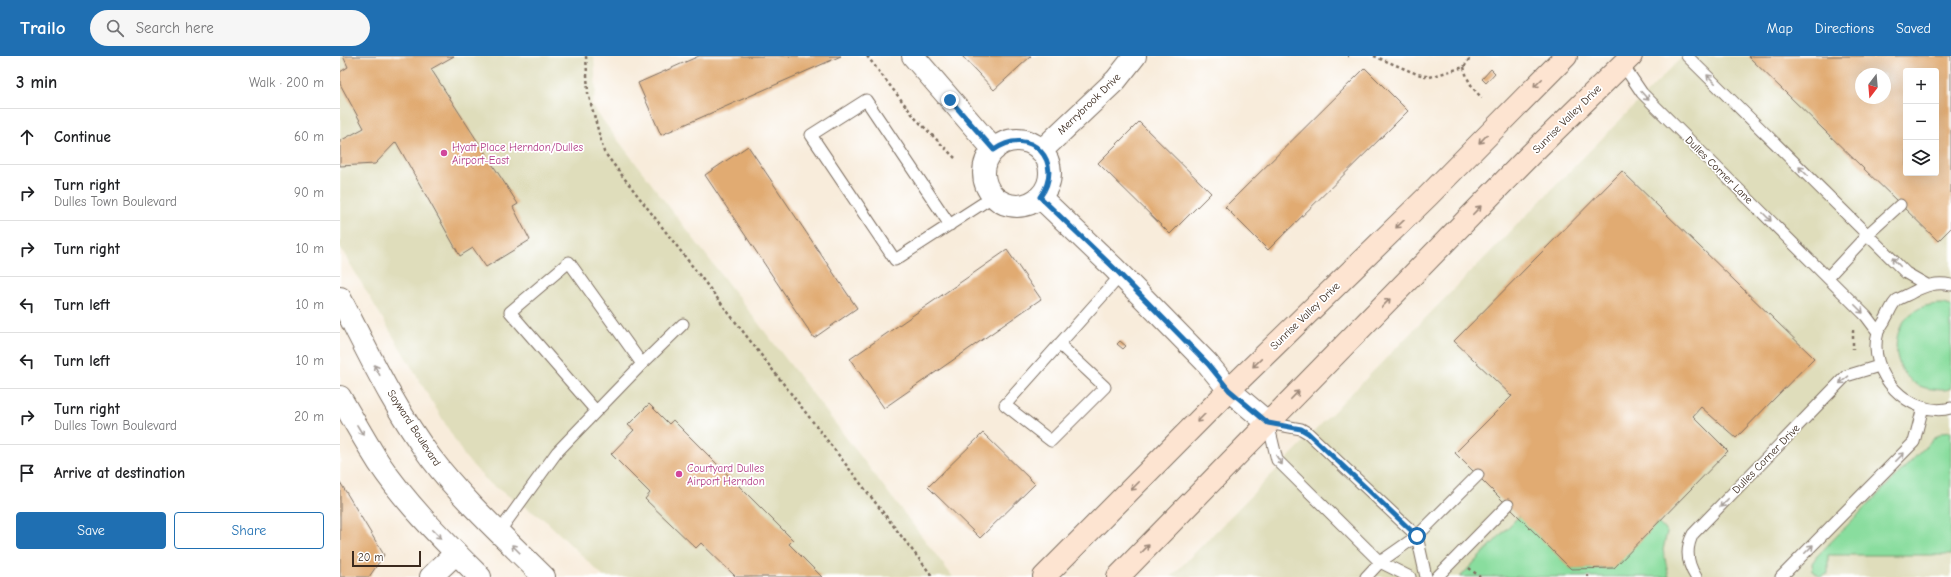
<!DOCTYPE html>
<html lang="en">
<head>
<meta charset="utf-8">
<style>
  :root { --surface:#fff; --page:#f6f6f6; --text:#202124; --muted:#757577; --line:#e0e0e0; --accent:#1f6fb2 }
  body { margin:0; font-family:"Comic Neue",sans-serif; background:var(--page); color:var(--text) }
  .controls { position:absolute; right:12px; top:12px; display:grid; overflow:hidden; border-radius:4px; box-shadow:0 4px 16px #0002 }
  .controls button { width:36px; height:36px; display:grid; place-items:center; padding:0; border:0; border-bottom:1px solid var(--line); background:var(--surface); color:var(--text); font:20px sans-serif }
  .compass { position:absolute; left:1515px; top:12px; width:36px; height:36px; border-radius:50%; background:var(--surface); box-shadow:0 4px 16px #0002; rotate:196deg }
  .scale { position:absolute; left:12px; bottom:10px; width:69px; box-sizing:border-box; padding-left:4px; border:2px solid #3b2a1e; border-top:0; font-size:11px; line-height:14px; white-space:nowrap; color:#3b2a1e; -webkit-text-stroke:3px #fff; paint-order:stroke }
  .stop { position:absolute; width:12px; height:12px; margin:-9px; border:3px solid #1f6fb2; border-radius:50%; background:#fff }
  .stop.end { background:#1f6fb2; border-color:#fff; box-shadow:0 1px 4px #0008 }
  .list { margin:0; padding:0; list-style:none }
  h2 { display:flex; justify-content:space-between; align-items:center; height:52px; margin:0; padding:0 16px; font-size:17px }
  h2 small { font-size:13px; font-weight:400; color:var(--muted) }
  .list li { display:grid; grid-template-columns:26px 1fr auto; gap:12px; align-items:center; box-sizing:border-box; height:56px; padding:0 16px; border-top:1px solid var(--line) }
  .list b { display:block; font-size:15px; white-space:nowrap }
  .list p { margin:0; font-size:13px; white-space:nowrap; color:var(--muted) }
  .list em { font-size:13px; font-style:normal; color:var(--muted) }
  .actions { display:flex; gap:8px; padding:12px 16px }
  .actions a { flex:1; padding:9px 0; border:1px solid var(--accent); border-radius:4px; text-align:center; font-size:14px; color:var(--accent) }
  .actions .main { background:var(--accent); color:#fff }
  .icon { flex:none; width:22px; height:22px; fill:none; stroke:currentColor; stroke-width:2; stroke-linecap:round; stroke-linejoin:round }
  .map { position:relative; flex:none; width:1611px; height:521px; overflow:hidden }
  header { display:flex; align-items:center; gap:24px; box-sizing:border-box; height:56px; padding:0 20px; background:var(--accent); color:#fff }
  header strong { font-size:19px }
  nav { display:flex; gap:22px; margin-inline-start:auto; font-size:14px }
  .search { width:280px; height:36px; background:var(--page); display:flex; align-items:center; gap:10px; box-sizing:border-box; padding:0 14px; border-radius:22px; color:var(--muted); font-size:15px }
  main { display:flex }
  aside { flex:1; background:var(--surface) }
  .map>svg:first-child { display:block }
</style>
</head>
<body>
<header>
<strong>Trailo</strong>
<div class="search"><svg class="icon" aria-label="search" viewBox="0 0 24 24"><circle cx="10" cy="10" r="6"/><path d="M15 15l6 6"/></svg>Search here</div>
<nav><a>Map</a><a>Directions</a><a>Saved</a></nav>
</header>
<main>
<aside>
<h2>3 min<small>Walk · 200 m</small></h2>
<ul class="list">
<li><svg class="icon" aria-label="ahead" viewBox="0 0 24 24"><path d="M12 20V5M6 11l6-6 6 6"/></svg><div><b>Continue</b></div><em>60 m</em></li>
<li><svg class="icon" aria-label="right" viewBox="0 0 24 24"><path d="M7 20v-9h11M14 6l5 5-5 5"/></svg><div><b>Turn right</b><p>Dulles Town Boulevard</p></div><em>90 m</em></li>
<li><svg class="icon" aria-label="right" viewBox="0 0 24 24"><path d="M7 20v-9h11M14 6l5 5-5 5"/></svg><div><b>Turn right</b></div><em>10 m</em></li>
<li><svg class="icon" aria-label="left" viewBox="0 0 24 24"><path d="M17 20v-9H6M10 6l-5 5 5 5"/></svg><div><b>Turn left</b></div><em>10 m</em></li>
<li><svg class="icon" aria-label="left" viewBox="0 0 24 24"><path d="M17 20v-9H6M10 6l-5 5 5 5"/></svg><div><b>Turn left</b></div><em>10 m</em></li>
<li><svg class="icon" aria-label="right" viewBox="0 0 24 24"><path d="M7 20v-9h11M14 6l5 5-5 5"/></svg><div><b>Turn right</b><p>Dulles Town Boulevard</p></div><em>20 m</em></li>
<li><svg class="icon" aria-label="arrive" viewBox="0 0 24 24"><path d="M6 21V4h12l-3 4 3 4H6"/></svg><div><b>Arrive at destination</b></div></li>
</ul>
<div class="actions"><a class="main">Save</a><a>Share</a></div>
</aside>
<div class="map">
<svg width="1611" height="521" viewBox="0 0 1611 521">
  <rect width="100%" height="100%" fill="#fff"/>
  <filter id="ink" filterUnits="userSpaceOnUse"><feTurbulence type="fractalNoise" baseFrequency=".025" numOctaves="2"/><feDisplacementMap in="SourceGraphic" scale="8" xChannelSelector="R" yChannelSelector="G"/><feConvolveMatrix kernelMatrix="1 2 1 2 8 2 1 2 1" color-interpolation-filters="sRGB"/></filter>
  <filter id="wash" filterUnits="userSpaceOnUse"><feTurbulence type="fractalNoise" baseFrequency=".012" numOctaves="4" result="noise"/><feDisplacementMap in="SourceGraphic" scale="16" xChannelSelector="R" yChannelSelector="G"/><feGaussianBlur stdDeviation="0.9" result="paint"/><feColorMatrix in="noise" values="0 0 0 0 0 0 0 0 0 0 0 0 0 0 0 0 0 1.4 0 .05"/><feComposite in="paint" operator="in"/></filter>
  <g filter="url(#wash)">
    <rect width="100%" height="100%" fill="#f8ecdb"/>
    <path fill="#dfddbb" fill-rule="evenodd" d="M0 0H254L256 36 251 49 613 521H264L206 465 149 427 125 401 0 191Z
      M1343 0H1611V521H831ZM1566 15H1596V117H1566ZM1521 18H1545V42H1521Z"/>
    <path fill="#89dd9e" stroke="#62845e" d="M1604 248 1611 250V332C1605 335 1600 334 1593 333 1554 331 1543 275 1575 255 1583 249 1594 248 1604 248Z
      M1611 375V499H1488V518L1480 521 1473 515 1472 507 1477 500 1593 383 1603 376Z
      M1179 460 1231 513 1273 512 1318 467 1327 476 1323 494 1329 521H1120Z"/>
    <g id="blocks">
      <path fill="#e1ab72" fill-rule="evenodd" d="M3 0H114L91 13 178 148 173 151 190 184 146 211 133 192 120 200 56 86 35 108 0 110V85L24 72 0 28V16L8 11Z
        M359 0H501L321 79 298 27Z
        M622 0H691L654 34Z
        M1408 0H1611V172L1598 185ZM1566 15H1596V117H1566ZM1521 18H1545V42H1521Z
        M1025 12 1068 55 928 194 885 151Z
        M1151 13 1155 17 1146 27 1142 23Z
        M799 66 871 137 830 178 758 107Z
        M408 90 517 252 474 282 365 119Z
        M1282 115 1474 302 1396 382 1361 351 1353 360 1388 395 1274 512 1231 513 1115 397 1172 340 1114 285Z
        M667 194 701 243 544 352 510 303Z
        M780 285 786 290 783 293 777 288Z
        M309 348 329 368 333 364 453 484 449 488 482 521H396L361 487 356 492 305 443 310 437 271 398 294 374 288 369Z
        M643 377 695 428 640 482 588 431Z
        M0 426 44 499 29 521H0Z"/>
    </g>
  </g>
  <g filter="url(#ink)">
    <use href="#blocks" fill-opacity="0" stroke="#7d6e60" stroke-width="1"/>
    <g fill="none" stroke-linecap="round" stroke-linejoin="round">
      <g stroke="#7d6e60" stroke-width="13">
        <path id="service" d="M1347 0 1566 217 1587 229
          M1281 6 1302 37 1526 260 1538 276
          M610 169 526 44 471 79 555 204 654 140
          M1488 221 1528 178 1560 149
          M1611 229C1597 226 1586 229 1573 236 1568 239 1562 241 1557 244 1552 248 1549 257 1546 262 1544 267 1540 271 1538 276 1526 317 1570 363 1611 352
          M719 288 765 331 711 385 665 349 781 219
          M256 355 170 256 229 206 302 308
          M159 476 217 396 302 308 343 268
          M1026 521 1040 506 1077 480 1138 419
          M1070 521 1040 506 937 404 928 367 961 373 968 377 1077 480 1086 521
          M1097 521 1168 449
          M1356 521C1347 507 1345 493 1353 478L1506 320 1539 310
          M1441 521 1574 386 1583 351"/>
      </g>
      <g stroke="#7d6e60" stroke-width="24">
        <path id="minor" d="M573 0 654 94
          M644 117a33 33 0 1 1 66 0a33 33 0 1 1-66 0Z
          M701 95 776 24 795 0
          M700 141 774 212 868 308 889 334 928 367
          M91 521 116 497"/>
      </g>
      <g stroke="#7d6e60" stroke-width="24">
        <path id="tertiary" d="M0 242C28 296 54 353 91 402 124 445 166 483 204 521
          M0 341C13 363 25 385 39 407 67 449 104 485 140 521"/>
      </g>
      <g stroke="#7d6e60" stroke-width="24">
        <path id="secondary" d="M704 521 889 334 1088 140 1226 0
          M778 521 1190 99 1291 0"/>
      </g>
      <path stroke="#7d6e60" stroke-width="2.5" stroke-dasharray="3 3" stroke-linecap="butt" d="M246 0 248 37 264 96 593 521
        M527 0 576 63 615 102
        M1008 0H1009
        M1034 0 1077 18 1090 21 1124 11 1131 0
        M1124 11C1127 24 1132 32 1142 42
        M1513 274V293
        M1129 512 1140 521
        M1248 521V519"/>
      <use href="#service" stroke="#fff" stroke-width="11"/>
      <use href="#minor" stroke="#fff" stroke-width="22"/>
      <use href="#tertiary" stroke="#fff" stroke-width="22"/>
      <use href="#secondary" stroke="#fde4d1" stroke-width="22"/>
    </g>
    <defs><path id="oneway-shaft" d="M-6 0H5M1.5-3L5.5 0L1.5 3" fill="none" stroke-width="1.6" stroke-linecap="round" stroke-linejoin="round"/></defs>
    <g stroke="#a79f9a">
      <use href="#oneway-shaft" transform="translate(1371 23) rotate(-135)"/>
      <use href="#oneway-shaft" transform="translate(1305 40) rotate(48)"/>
      <use href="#oneway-shaft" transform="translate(1463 115) rotate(-135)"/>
      <use href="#oneway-shaft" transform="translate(1427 161) rotate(45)"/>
      <use href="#oneway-shaft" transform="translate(1556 206) rotate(-134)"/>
      <use href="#oneway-shaft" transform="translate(1519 253) rotate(45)"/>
      <use href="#oneway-shaft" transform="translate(37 314) rotate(-118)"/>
      <use href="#oneway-shaft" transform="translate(1504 324) rotate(140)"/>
      <use href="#oneway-shaft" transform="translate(20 374) rotate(59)"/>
      <use href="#oneway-shaft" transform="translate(1560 401) rotate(-45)"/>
      <use href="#oneway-shaft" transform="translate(939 404) rotate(57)"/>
      <use href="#oneway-shaft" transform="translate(1384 447) rotate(134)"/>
      <use href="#oneway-shaft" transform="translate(97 478) rotate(45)"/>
      <use href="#oneway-shaft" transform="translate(176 493) rotate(-135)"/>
      <use href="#oneway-shaft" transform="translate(1469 493) rotate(-45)"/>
    </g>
    <g stroke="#9c8778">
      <use href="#oneway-shaft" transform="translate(1198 27) rotate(135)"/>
      <use href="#oneway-shaft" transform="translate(1143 83) rotate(134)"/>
      <use href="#oneway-shaft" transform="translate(1137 154) rotate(-46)"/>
      <use href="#oneway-shaft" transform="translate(1060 168) rotate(136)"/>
      <use href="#oneway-shaft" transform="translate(1046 247) rotate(-46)"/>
      <use href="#oneway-shaft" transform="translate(917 307) rotate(136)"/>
      <use href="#oneway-shaft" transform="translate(955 339) rotate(-46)"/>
      <use href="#oneway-shaft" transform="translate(861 362) rotate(135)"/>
      <use href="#oneway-shaft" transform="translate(795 430) rotate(135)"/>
      <use href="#oneway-shaft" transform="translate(805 493) rotate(-46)"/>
    </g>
  </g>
  <g fill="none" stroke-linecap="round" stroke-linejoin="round" filter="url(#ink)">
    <path stroke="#1f6fb2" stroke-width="5" d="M610 44 654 94C690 68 726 106 700 141L774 212 868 308 889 334 928 367 961 373 968 377 1077 480"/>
  </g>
  <g fill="#d1479c" stroke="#fff" stroke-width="1.5">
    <circle cx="104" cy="97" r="4"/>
    <circle cx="339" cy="418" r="4"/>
  </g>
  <g text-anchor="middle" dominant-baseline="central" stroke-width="3.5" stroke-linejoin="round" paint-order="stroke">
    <g font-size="11" fill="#3b2a1e" stroke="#fff">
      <text transform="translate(749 48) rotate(-44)">Merrybrook Drive</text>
      <text transform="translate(1227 63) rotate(-45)">Sunrise Valley Drive</text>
      <text transform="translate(1379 114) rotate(45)">Dulles Corner Lane</text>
      <text transform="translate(965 260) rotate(-44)">Sunrise Valley Drive</text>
      <text transform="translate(74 372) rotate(57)">Sayward Boulevard</text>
      <text transform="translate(1426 403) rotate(-46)">Dulles Corner Drive</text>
    </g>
    <g font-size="11" fill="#b23c85" stroke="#fff" text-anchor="start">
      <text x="112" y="91">Hyatt Place Herndon/Dulles<tspan x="112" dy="13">Airport-East</tspan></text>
      <text x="347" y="412">Courtyard Dulles<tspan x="347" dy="13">Airport Herndon</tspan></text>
    </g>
  </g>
</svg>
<div class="controls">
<button>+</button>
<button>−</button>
<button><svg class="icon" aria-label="layers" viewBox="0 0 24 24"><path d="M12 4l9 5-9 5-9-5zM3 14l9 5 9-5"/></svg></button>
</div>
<svg class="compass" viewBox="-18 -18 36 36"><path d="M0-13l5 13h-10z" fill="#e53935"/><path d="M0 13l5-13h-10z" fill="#757577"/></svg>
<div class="scale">20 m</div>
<div class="stop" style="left:1077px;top:480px"></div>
<div class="stop end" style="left:610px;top:44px"></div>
</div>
</main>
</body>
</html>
